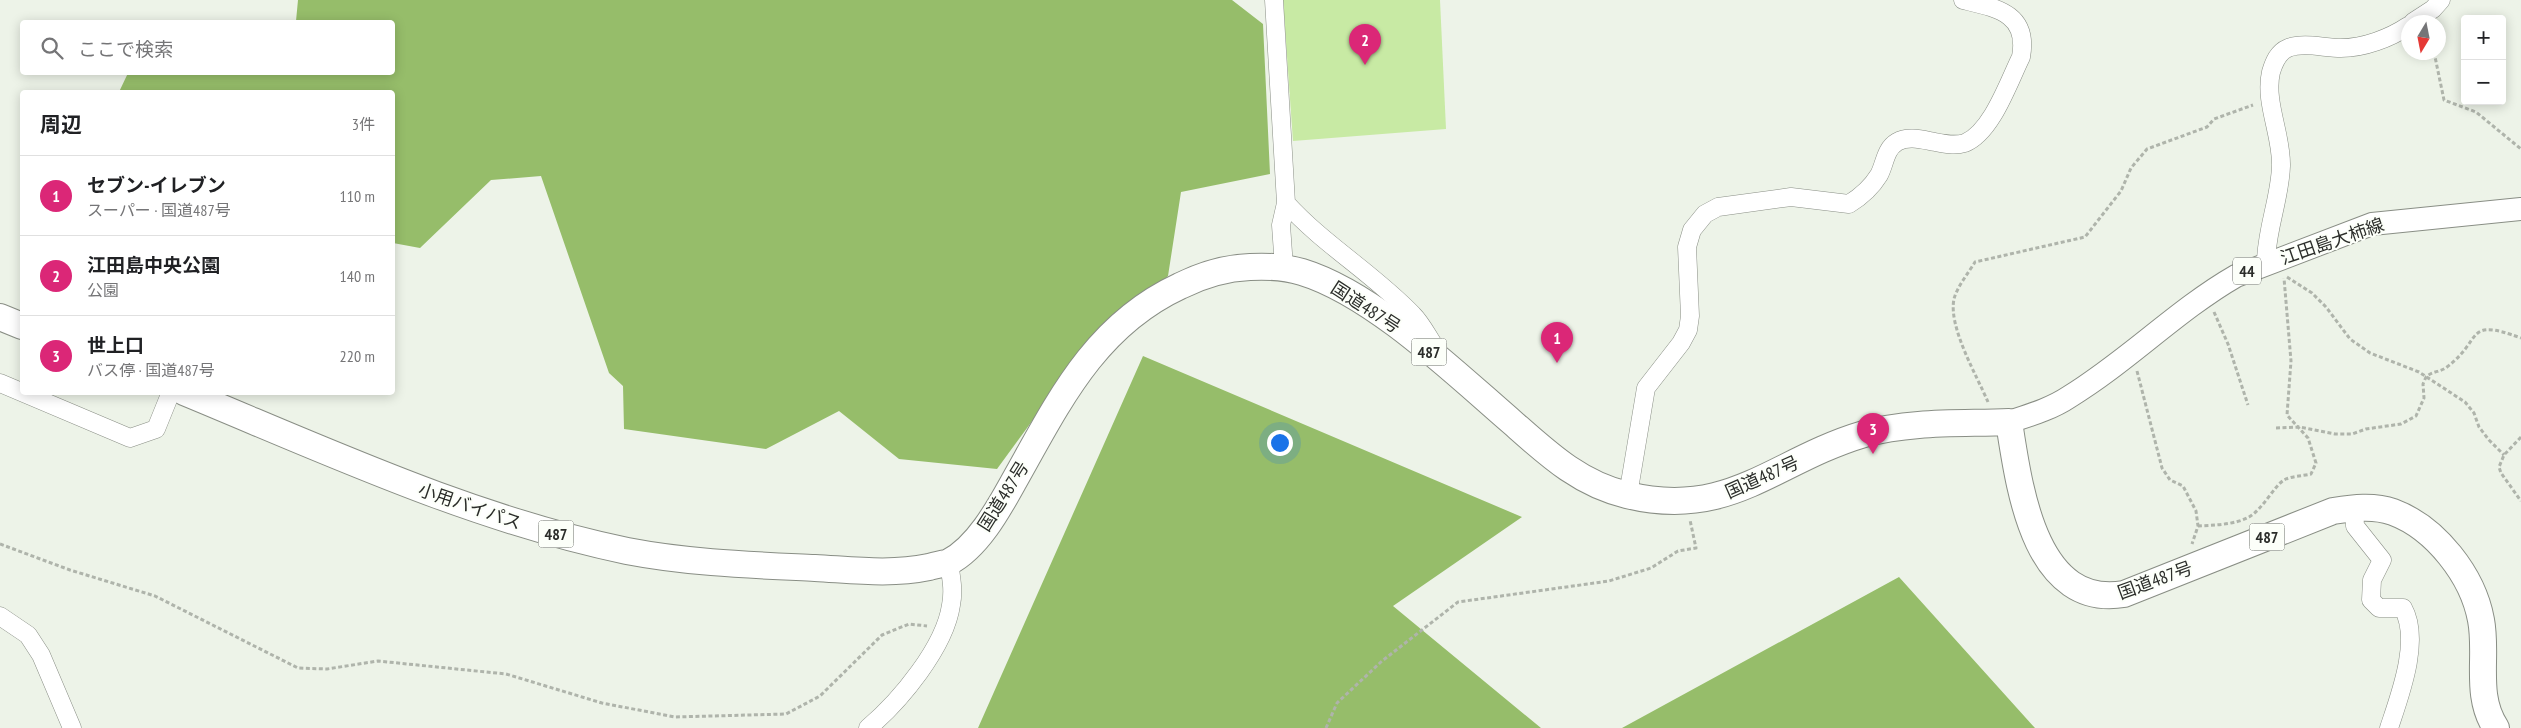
<!DOCTYPE html>
<html lang="ja">
<head>
<meta charset="utf-8">
<style>
  :root { --surface:#fff; --page:#f6f6f6; --text:#202124; --muted:#757577; --line:#e0e0e0; --accent:#db2777 }
  body { margin:0; font-family:"PT Sans Narrow","Noto Sans JP",sans-serif; background:var(--page); color:var(--text) }
  .controls { position:absolute; right:15px; top:15px; display:grid; overflow:hidden; border-radius:5px; box-shadow:0 2px 12px #0003 }
  .controls button { width:45px; height:45px; display:grid; place-items:center; padding:0; border:0; border-bottom:1px solid var(--line); background:var(--surface); color:var(--text); font:25px sans-serif }
  .compass { position:absolute; left:2401px; top:15px; width:45px; height:45px; border-radius:50%; background:var(--surface); box-shadow:0 2px 12px #0003; rotate:190deg }
  .you { position:absolute; left:1279px; top:442px; width:18px; height:18px; margin:-12px; border:4px solid #fff; border-radius:50%; background:#1a73e8; box-shadow:0 0 0 8px #1a73e833 }
  .badge { display:grid; place-items:center; width:32px; height:32px; border-radius:50%; background:var(--accent); color:#fff; font-size:16px; font-weight:700 }
  .pin { position:absolute; translate:-50% -41px; filter:drop-shadow(0 1px 2px #0008) }
  .pin::after { content:''; position:absolute; top:26px; width:18px; height:15px; background:inherit; clip-path:polygon(0 0,100% 0,50% 100%) }
  .list { margin:0; padding:0; list-style:none }
  h2 { display:flex; justify-content:space-between; align-items:center; height:65px; margin:0; padding:0 20px; font-size:21px }
  h2 small { font-size:16px; font-weight:400; color:var(--muted) }
  .list li { display:grid; grid-template-columns:32px 1fr auto; gap:15px; align-items:center; box-sizing:border-box; height:80px; padding:0 20px; border-top:1px solid var(--line) }
  .list b { display:block; font-size:19px; white-space:nowrap }
  .list p { margin:0; font-size:16px; white-space:nowrap; color:var(--muted) }
  .list em { font-size:16px; font-style:normal; color:var(--muted) }
  .icon { flex:none; width:28px; height:28px; fill:none; stroke:currentColor; stroke-width:2; stroke-linecap:round; stroke-linejoin:round }
  .map { position:relative; flex:none; width:2521px; height:728px; overflow:hidden }
  .search { position:absolute; background:var(--surface); box-shadow:0 2px 12px #0003; left:20px; top:20px; width:375px; height:55px; display:flex; align-items:center; gap:12px; box-sizing:border-box; padding:0 18px; border-radius:5px; color:var(--muted); font-size:19px }
  .panel { position:absolute; background:var(--surface); box-shadow:0 2px 12px #0003; left:20px; top:90px; width:375px; height:305px; border-radius:5px }
  .map>svg:first-child { display:block }
</style>
</head>
<body>
<div class="map">
<svg width="2521" height="728" viewBox="0 0 2521 728">
  <rect width="100%" height="100%" fill="#edf3e8"/>
  <path fill="#c8eaa4" d="M1283 0H1440L1446 129 1293 141Z"/>
  <path fill="#96bd6a" d="M298 0H1232L1263 24 1270 174 1181 192 1168 276 1082 353 997 469 899 459 839 411 766 449 624 429 623 386 609 373 541 176 491 180 420 248 393 243 392 92H119L128 73 392 72V22H288L296 21Z
    M1143 356 1522 517 1393 606 1541 728H978Z
    M1899 577 2035 728H1622Z"/>
  <g fill="none" stroke-linecap="round" stroke-linejoin="round">
    <g stroke="#898e85" stroke-width="19">
      <path id="minor" d="M1274 0 1286 203C1324 245 1374 274 1413 315 1422 324 1428 337 1435 347
        M2413 22 2433 9 2441 0
        M2266 263C2266 230 2280 199 2281 166 2282 135 2264 102 2271 72 2274 62 2278 52 2288 48 2304 42 2324 48 2341 48 2364 48 2390 38 2408 26
        M1284 267 1281 225 1286 203
        M0 383 130 438 156 429 171 392
        M1628 495 1646 388 1681 343 1688 330 1690 316 1687 247 1692 230 1705 214 1718 207 1791 197 1849 204C1862 196 1871 188 1879 175 1885 164 1885 149 1897 142 1908 135 1924 140 1935 142 1945 144 1955 146 1965 143 1992 132 2009 81 2021 57 2029 13 1996 8 1963 0
        M2354 508 2355 526 2382 560 2372 580 2371 600 2379 608H2403C2421 640 2400 695 2389 728
        M0 616 28 635 41 655 72 728
        M868 728C900 701 945 647 951 605 954 590 951 577 949 563"/>
    </g>
    <g stroke="#898e85" stroke-width="24">
      <path id="major" d="M2009 422C2030 415 2051 409 2069 397 2128 361 2177 310 2236 276L2372 224 2521 209"/>
    </g>
    <g stroke="#898e85" stroke-width="28">
      <path id="highway" d="M0 317 22 326
        M184 392C329 452 473 519 627 551 689 563 753 565 815 568 853 570 891 575 929 567 931 566 948 563 949 562 978 547 999 508 1014 481 1058 403 1094 326 1180 286 1202 275 1225 268 1250 267 1267 266 1285 267 1302 272 1374 294 1456 374 1513 423 1548 454 1580 484 1627 495 1730 520 1773 461 1864 434 1911 421 1961 424 2009 422 2019 486 2034 609 2124 594L2333 511C2353 508 2373 505 2393 512 2436 528 2473 576 2481 620 2488 656 2474 695 2496 728"/>
    </g>
    <path stroke="#afb4ab" stroke-width="3" stroke-dasharray="4 2.5" stroke-linecap="butt" d="M2434 52 2444 100 2476 112 2521 149
      M2287 277 2312 293 2326 307 2350 339 2370 353 2419 372 2465 402 2474 413 2479 427 2489 440 2504 455
      M2214 312 2228 344 2248 405
      M2137 371 2162 468 2170 480 2183 486 2196 511 2198 526 2192 544
      M1988 402C1977 376 1948 327 1954 299 1957 287 1969 272 1975 262L2085 237 2121 191 2131 168 2147 149 2207 127 2214 119 2253 105
      M2276 428 2300 427 2335 434H2352L2366 429 2401 424 2416 416 2424 398 2423 384 2426 377C2432 371 2441 372 2447 367 2484 339 2464 317 2521 338
      M2521 437 2504 455 2499 467 2501 473 2521 501
      M2198 526C2214 525 2234 525 2249 517 2263 509 2274 486 2284 480 2291 476 2303 476 2311 474L2316 463 2308 438 2287 415 2291 361 2284 278
      M0 544 70 570 155 596 298 668 327 669 378 661 506 674 602 703 675 717 786 714 820 696 882 635 909 624 927 626
      M1326 728 1337 703 1382 661 1458 602 1609 581 1651 568 1678 551 1696 548 1690 520"/>
    <use href="#minor" stroke="#fff" stroke-width="18"/>
    <use href="#major" stroke="#fff" stroke-width="22"/>
    <use href="#highway" stroke="#fff" stroke-width="26"/>
  </g>
  <g text-anchor="middle" dominant-baseline="central" stroke-width="4" stroke-linejoin="round" paint-order="stroke">
    <g fill="#fcfff9" stroke="#6a6c68" stroke-width="1">
      <rect x="2233" y="257.5" width="28" height="27" rx="4"/>
      <rect x="1411.5" y="338.5" width="35" height="27" rx="4"/>
      <rect x="538.5" y="520.5" width="35" height="27" rx="4"/>
      <rect x="2249.5" y="523.5" width="35" height="27" rx="4"/>
    </g>
    <g font-size="16" font-weight="bold" fill="#2b2d2a">
      <text x="2247" y="271">44</text>
      <text x="1429" y="352">487</text>
      <text x="556" y="534">487</text>
      <text x="2267" y="537">487</text>
    </g>
    <g font-size="18" fill="#2b2d2a" stroke="#fcfff9">
      <text transform="translate(2332 241) rotate(-19)">江田島大柿線</text>
      <text transform="translate(1366 307) rotate(33)">国道487号</text>
      <text transform="translate(1762 477) rotate(-24)">国道487号</text>
      <text transform="translate(1003 496) rotate(-58)">国道487号</text>
      <text transform="translate(470 506) rotate(19)">小用バイパス</text>
      <text transform="translate(2155 580) rotate(-20)">国道487号</text>
    </g>
  </g>
</svg>
<div class="controls">
<button>+</button>
<button>−</button>
</div>
<svg class="compass" viewBox="-18 -18 36 36"><path d="M0-13l5 13h-10z" fill="#e53935"/><path d="M0 13l5-13h-10z" fill="#757577"/></svg>
<div class="you"></div>
<div class="pin badge" style="left:1557px;top:363px">1</div>
<div class="pin badge" style="left:1365px;top:65px">2</div>
<div class="pin badge" style="left:1873px;top:454px">3</div>
<div class="search"><svg class="icon" aria-label="search" viewBox="0 0 24 24"><circle cx="10" cy="10" r="6"/><path d="M15 15l6 6"/></svg>ここで検索</div>
<section class="panel">
<h2>周辺<small>3件</small></h2>
<ul class="list">
<li><span class="badge">1</span><div><b>セブン-イレブン</b><p>スーパー · 国道487号</p></div><em>110 m</em></li>
<li><span class="badge">2</span><div><b>江田島中央公園</b><p>公園</p></div><em>140 m</em></li>
<li><span class="badge">3</span><div><b>世上口</b><p>バス停 · 国道487号</p></div><em>220 m</em></li>
</ul>
</section>
</div>
</body>
</html>
